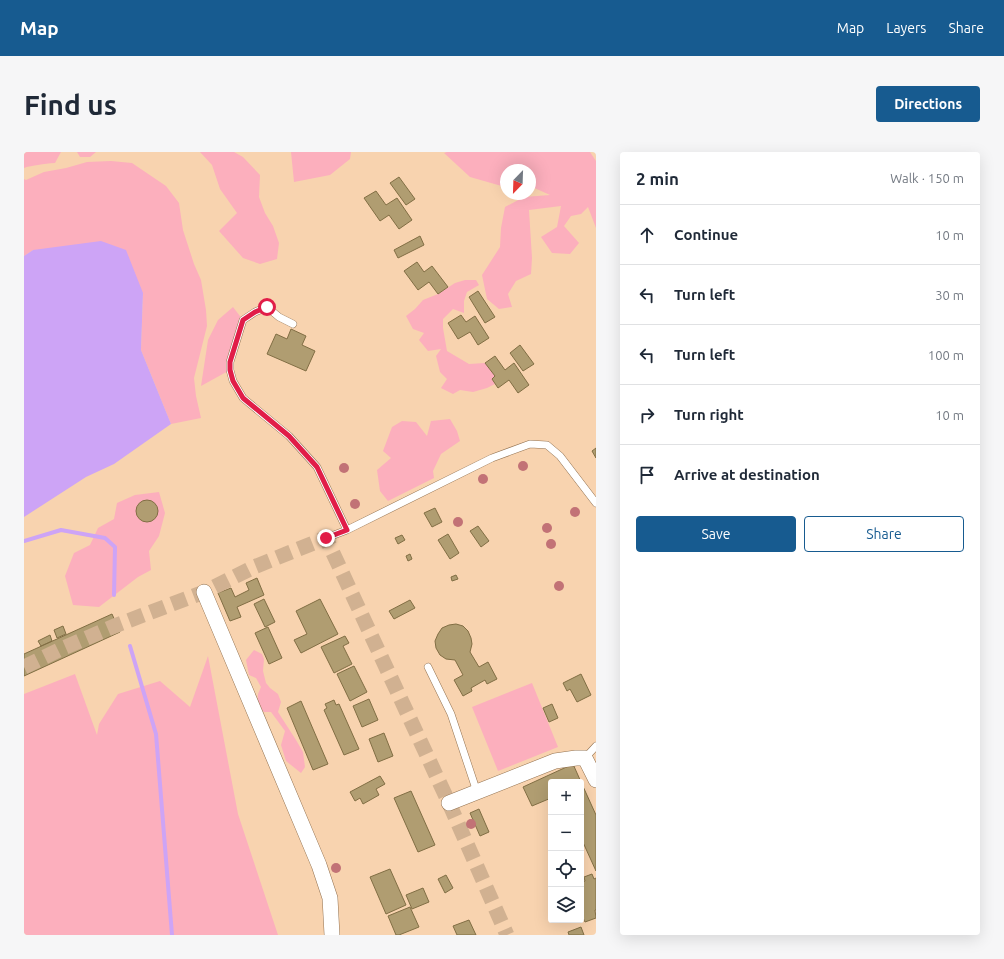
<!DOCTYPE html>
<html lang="en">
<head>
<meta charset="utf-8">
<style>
  :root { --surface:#fff; --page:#f6f6f7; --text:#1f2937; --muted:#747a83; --line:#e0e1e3; --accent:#175b90 }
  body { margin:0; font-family:Ubuntu,sans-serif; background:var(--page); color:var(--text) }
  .controls { position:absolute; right:12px; bottom:12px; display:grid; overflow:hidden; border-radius:4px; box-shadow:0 4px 16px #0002 }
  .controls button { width:36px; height:36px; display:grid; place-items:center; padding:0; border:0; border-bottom:1px solid var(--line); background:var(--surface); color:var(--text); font:20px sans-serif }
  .compass { position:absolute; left:476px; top:12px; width:36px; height:36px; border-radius:50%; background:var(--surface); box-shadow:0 4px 16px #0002; rotate:203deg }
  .stop { position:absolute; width:12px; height:12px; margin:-9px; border:3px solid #e11d48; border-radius:50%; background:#fff }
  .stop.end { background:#e11d48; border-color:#fff; box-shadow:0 1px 4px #0008 }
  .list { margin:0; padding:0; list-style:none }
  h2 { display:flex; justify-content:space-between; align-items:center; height:52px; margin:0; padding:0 16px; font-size:17px }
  h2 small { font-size:13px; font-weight:400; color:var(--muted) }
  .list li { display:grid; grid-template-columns:26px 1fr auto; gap:12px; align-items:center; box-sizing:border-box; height:60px; padding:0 16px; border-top:1px solid var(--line) }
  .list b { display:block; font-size:15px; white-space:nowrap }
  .list em { font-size:13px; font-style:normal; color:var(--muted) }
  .actions { display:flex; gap:8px; padding:12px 16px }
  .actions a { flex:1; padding:9px 0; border:1px solid var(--accent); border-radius:4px; text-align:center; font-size:14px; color:var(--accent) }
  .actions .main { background:var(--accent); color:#fff }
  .icon { flex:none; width:22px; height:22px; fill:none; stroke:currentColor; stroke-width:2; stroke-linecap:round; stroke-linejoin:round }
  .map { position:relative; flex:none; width:572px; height:783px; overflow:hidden; border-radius:4px }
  header { display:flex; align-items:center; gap:24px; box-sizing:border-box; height:56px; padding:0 20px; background:var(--accent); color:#fff }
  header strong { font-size:19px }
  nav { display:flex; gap:22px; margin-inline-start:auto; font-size:14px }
  .intro { display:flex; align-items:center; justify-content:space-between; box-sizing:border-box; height:96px; padding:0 24px }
  h1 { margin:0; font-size:28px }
  .button { padding:10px 18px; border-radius:4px; background:var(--accent); color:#fff; font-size:14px; font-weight:700 }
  main { display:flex; gap:24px; padding:0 24px }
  aside { flex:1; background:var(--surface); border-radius:4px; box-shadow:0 4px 16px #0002 }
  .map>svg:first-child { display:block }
</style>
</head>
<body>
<header>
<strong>Map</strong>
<nav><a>Map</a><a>Layers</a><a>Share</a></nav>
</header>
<div class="intro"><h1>Find us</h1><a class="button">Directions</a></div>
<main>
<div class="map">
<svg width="572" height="783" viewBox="0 0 572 783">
  <rect width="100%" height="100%" fill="#f8d3af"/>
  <path fill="#fcafbd" d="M0 0H37L31 11C25 11 20 12 14 13 9 14 5 14 0 16Z
    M53 0H72L66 5H56Z
    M176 0H210L219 5 236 23 235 45 241 61 249 74 255 91 253 107 236 112 219 106 195 79 213 61 196 37 188 13Z
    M267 0H327L326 7 306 23 270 30Z
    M423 0H566L572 9V76L564 55 557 62 547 64 540 74 555 91 546 102 528 101 517 85 533 75 537 54 505 58 508 106 507 122 492 129 484 142 488 155 475 157 463 147 458 123 476 95 477 76 481 55 500 45 526 43 506 34V18H482V34L481 35 446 25 420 1Z
    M87 9 108 11 142 34 155 51 159 78 170 112 177 128 182 158 183 174 170 226 172 244 177 266 147 272 117 198 119 141 9 98 0 104V27L2 28 20 20 42 16 63 10Z
    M441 128H452L455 133 443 140 440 149V161L429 157 419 167V176L423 199 445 212 461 211 471 224 468 227 471 232 463 236 449 240 436 238 429 242 417 236 423 227 416 220 412 204 417 197 404 199 395 188 400 181 389 177 382 164 391 157 399 148 414 142 431 131Z
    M209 155 219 168 206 218 177 234 184 188 194 168Z
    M426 267 433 279 436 289 417 302 409 319 410 326 364 349 356 339 353 318 367 306 359 299 368 275 378 269 392 270 403 284 407 269Z
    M135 340 141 361 135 384 125 399 127 418 114 425 75 455 49 453 41 424 50 401 66 393 74 376 90 367 93 351 111 343Z
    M230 498 238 502 240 507 239 519 242 531 246 536 254 542 257 550 254 560 272 588 279 600 281 615 277 621 262 609 257 593 261 579 247 560H240L233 554 234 542 237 535 232 526 225 523 222 508Z
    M184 504 214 662 254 783H0V542L51 522 73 583 75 572 94 542 136 529 166 555Z
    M508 531 534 595 474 619 448 555Z"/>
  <path fill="#cda4f6" d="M77 89 102 98 119 141 117 198 147 272 90 312 62 325 0 365V104L9 98Z"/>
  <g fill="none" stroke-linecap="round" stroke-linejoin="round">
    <path stroke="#cda4f6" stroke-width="4" d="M0 389 37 378 81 386 91 395 90 443
      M106 494 132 582 148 783"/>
  </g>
  <path fill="#b09d71" stroke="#816e44" d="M375 25 391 47 382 53 366 31Z
    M352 39 362 53 373 46 388 68 375 77 365 63 356 69 340 46Z
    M396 84 400 93 374 106 370 98Z
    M393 110 400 120 408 114 424 135 414 142 405 130 394 138 380 119Z
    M454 139 471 165 461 171 445 145Z
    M437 163 442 170 451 164 465 186 454 193 446 180 434 187 424 171Z
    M267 177 282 184 278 193 291 199 282 219 243 202 252 182 263 187Z
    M496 193 510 212 499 219 486 201Z
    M471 204 481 218 490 211 505 233 494 241 485 228 474 236 468 227 471 224 461 211Z
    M572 296V306L568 299Z
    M112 359a11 11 0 1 1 22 0a11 11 0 1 1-22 0Z
    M411 356 418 370 408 375 400 361Z
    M454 374 465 389 457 395 446 379Z
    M424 382 435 401 426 407 414 388Z
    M378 383 381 388 374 392 371 386Z
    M386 402 388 407 384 409 382 404Z
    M432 423 434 427 428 429 427 425Z
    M233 426 240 443 213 455 217 465 206 469 194 441 207 436 211 445 225 438 222 431Z
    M240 447 251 470 241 475 230 452Z
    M296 447 314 482 277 501 270 488 283 482 272 459Z
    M386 448 391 456 370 467 365 459Z
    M88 462 96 480 0 524V502Z
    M432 472 439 474 444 479 447 486 448 492 446 500 455 515 464 510 473 527 463 532 461 528 447 536 448 539 439 544 430 528 439 523 431 508 422 507 416 503 412 496 411 489 414 482 418 476 425 473Z
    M39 474 42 482 33 486 30 478Z
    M244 475 258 506 245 512 231 481Z
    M26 483 28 489 17 494 14 489Z
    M321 484 325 491 319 494 328 512 310 521 297 495Z
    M330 514 343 540 326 549 313 522Z
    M557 522 567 543 553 550 546 537 543 539 539 531Z
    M345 547 354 568 338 575 329 554Z
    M310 548 312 553 315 552 335 597 320 603 300 558 303 556 301 552Z
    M277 549 304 612 289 618 263 556Z
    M528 552 534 566 525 570 519 556Z
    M360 581 369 604 354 610 345 587Z
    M549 612 557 630H527V646L508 654 499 635Z
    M356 624 361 632 352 637 355 643 339 652 336 646 331 649 326 640Z
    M557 630 572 663V719L557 686Z
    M387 639 411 693 394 700 370 646Z
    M455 657 465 680 456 684 446 661Z
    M366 717 382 753 362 762 346 725Z
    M568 722 570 727 572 726V758H571L572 766 561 770 557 762V731L561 729 560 725Z
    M422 723 429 736 421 741 414 727Z
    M399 736 405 750 388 757 382 743Z
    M386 755 395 775 375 783H372L364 764Z
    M445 768 452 783H433L429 774Z
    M557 775 560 783H545L544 780Z"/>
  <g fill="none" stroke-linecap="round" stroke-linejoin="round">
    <path stroke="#d1b191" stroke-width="15" stroke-dasharray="15 8" stroke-linecap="butt" d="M0 515 37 497 93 473 180 440 230 415 302 386 425 651 483 783"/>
    <g stroke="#937250" stroke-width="8">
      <path id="lane" d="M269 172 255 165 243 155 231 160 219 168 206 210V218L209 229 219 246 265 284 293 315 323 378
        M302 386 323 378 468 306 506 292 523 293 536 304 572 351
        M404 515 427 562 453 640
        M561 606 572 594"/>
    </g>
    <g stroke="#937250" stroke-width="16">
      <path id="street" d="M180 440 295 713 306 746 308 783
        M425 651 531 609 552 606H561L572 628"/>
    </g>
    <use href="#lane" stroke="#fff" stroke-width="7"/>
    <use href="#street" stroke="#fff" stroke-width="15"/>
  </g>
  <g fill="#c27276">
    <circle cx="499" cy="314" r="5"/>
    <circle cx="320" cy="316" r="5"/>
    <circle cx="459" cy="327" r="5"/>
    <circle cx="331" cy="352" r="5"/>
    <circle cx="551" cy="360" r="5"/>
    <circle cx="434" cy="370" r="5"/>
    <circle cx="523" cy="376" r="5"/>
    <circle cx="527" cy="392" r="5"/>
    <circle cx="535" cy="434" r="5"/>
    <circle cx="447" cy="672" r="5"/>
    <circle cx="312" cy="716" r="5"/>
  </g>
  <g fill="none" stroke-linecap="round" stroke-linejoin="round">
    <path stroke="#e11d48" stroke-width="5" d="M243 155 231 160 219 168 206 210V218L209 229 219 246 265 284 293 315 323 378 302 386"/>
  </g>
</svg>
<div class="controls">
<button>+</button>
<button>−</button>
<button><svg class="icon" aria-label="locate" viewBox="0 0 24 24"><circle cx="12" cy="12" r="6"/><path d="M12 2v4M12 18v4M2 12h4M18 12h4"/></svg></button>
<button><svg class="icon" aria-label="layers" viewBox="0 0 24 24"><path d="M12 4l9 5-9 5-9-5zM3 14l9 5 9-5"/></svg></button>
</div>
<svg class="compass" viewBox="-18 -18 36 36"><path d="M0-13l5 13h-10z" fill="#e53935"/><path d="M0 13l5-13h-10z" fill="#747a83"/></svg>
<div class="stop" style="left:243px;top:155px"></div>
<div class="stop end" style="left:302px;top:386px"></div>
</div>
<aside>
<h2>2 min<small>Walk · 150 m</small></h2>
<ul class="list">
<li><svg class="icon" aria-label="ahead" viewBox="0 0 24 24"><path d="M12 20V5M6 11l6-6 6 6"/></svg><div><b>Continue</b></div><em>10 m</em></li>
<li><svg class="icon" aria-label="left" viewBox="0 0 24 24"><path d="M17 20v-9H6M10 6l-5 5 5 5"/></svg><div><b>Turn left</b></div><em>30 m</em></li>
<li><svg class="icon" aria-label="left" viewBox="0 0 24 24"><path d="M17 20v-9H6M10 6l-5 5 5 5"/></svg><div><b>Turn left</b></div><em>100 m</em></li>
<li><svg class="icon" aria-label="right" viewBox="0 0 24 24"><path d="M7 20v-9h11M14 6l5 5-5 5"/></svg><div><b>Turn right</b></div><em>10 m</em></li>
<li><svg class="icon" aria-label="arrive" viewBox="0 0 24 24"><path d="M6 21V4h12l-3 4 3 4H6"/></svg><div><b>Arrive at destination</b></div></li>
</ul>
<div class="actions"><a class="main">Save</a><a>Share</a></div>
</aside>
</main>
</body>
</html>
